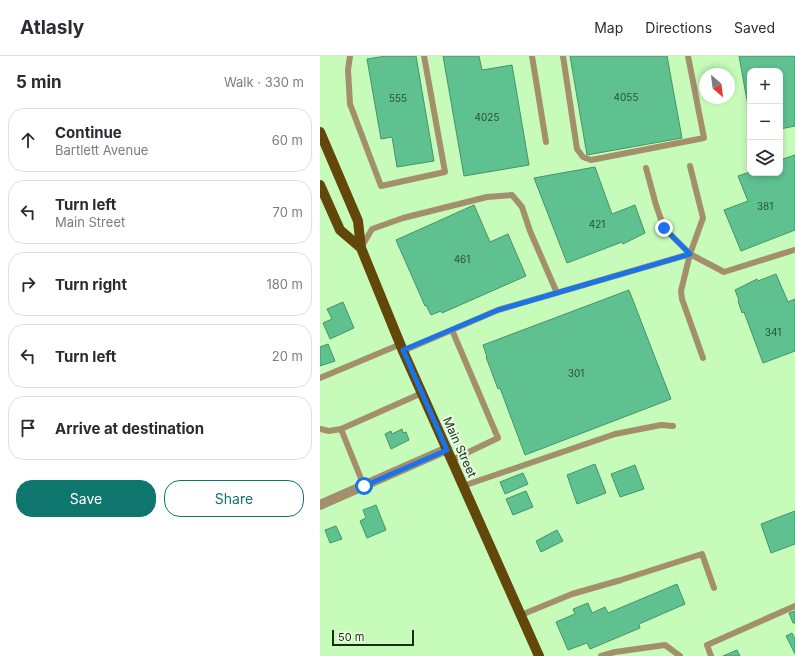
<!DOCTYPE html>
<html lang="en">
<head>
<meta charset="utf-8">
<style>
  :root { --surface:#fff; --page:#f2f2f3; --text:#2b2b33; --muted:#7c7c81; --line:#e1e1e2; --accent:#0f766e }
  body { margin:0; font-family:Inter,sans-serif; background:var(--page); color:var(--text) }
  .controls { position:absolute; right:12px; top:12px; display:grid; overflow:hidden; border-radius:8px; box-shadow:0 2px 6px #0003 }
  .controls button { width:36px; height:36px; display:grid; place-items:center; padding:0; border:0; border-bottom:1px solid var(--line); background:var(--surface); color:var(--text); font:20px sans-serif }
  .compass { position:absolute; left:379px; top:12px; width:36px; height:36px; border-radius:50%; background:var(--surface); box-shadow:0 2px 6px #0003; rotate:152deg }
  .scale { position:absolute; left:12px; bottom:10px; width:82px; box-sizing:border-box; padding-left:4px; border:2px solid #192d14; border-top:0; font-size:11px; line-height:14px; white-space:nowrap; color:#192d14; -webkit-text-stroke:3px #e9fee4; paint-order:stroke }
  .stop { position:absolute; width:12px; height:12px; margin:-9px; border:3px solid #1a73e8; border-radius:50%; background:#fff }
  .stop.end { background:#1a73e8; border-color:#fff; box-shadow:0 1px 4px #0008 }
  .list { margin:0; padding:0; list-style:none }
  h2 { display:flex; justify-content:space-between; align-items:center; height:52px; margin:0; padding:0 16px; font-size:17px }
  h2 small { font-size:13px; font-weight:400; color:var(--muted) }
  .list li { display:grid; grid-template-columns:26px 1fr auto; gap:12px; align-items:center; box-sizing:border-box; height:64px; margin:0 8px 8px; padding:0 8px; border:1px solid var(--line); border-radius:16px }
  .list b { display:block; font-size:15px; white-space:nowrap }
  .list p { margin:0; font-size:13px; white-space:nowrap; color:var(--muted) }
  .list em { font-size:13px; font-style:normal; color:var(--muted) }
  .actions { display:flex; gap:8px; padding:12px 16px }
  .actions a { flex:1; padding:9px 0; border:1px solid var(--accent); border-radius:16px; text-align:center; font-size:14px; color:var(--accent) }
  .actions .main { background:var(--accent); color:#fff }
  .icon { flex:none; width:22px; height:22px; fill:none; stroke:currentColor; stroke-width:2; stroke-linecap:round; stroke-linejoin:round }
  .map { position:relative; flex:none; width:475px; height:600px; overflow:hidden }
  header { display:flex; align-items:center; gap:24px; box-sizing:border-box; height:56px; padding:0 20px; background:var(--surface); border-bottom:1px solid var(--line) }
  header strong { font-size:19px }
  nav { display:flex; gap:22px; margin-inline-start:auto; font-size:14px }
  main { display:flex }
  aside { flex:1; background:var(--surface) }
  .map>svg:first-child { display:block }
</style>
</head>
<body>
<header>
<strong>Atlasly</strong>
<nav><a>Map</a><a>Directions</a><a>Saved</a></nav>
</header>
<main>
<aside>
<h2>5 min<small>Walk · 330 m</small></h2>
<ul class="list">
<li><svg class="icon" aria-label="ahead" viewBox="0 0 24 24"><path d="M12 20V5M6 11l6-6 6 6"/></svg><div><b>Continue</b><p>Bartlett Avenue</p></div><em>60 m</em></li>
<li><svg class="icon" aria-label="left" viewBox="0 0 24 24"><path d="M17 20v-9H6M10 6l-5 5 5 5"/></svg><div><b>Turn left</b><p>Main Street</p></div><em>70 m</em></li>
<li><svg class="icon" aria-label="right" viewBox="0 0 24 24"><path d="M7 20v-9h11M14 6l5 5-5 5"/></svg><div><b>Turn right</b></div><em>180 m</em></li>
<li><svg class="icon" aria-label="left" viewBox="0 0 24 24"><path d="M17 20v-9H6M10 6l-5 5 5 5"/></svg><div><b>Turn left</b></div><em>20 m</em></li>
<li><svg class="icon" aria-label="arrive" viewBox="0 0 24 24"><path d="M6 21V4h12l-3 4 3 4H6"/></svg><div><b>Arrive at destination</b></div></li>
</ul>
<div class="actions"><a class="main">Save</a><a>Share</a></div>
</aside>
<div class="map">
<svg width="475" height="600" viewBox="0 0 475 600">
  <rect width="100%" height="100%" fill="#c7fbb9"/>
  <path fill="#5ec18f" stroke="#44946b" d="M66 0H96L114 105 77 111 72 81 61 83 47 3Z
    M123 0H159L162 14 192 9 209 109 144 120Z
    M250 0H347L362 82 267 99Z
    M419 0H475V70L460 73V15H430V61Z
    M475 99V174L421 195 404 154 428 145 418 120 430 116V117H460V104Z
    M275 111 292 158 315 149 325 177 303 188 302 186 247 207 214 122Z
    M154 149 170 186 188 178 206 220 122 257 121 255 111 259 106 249 105 250 76 184Z
    M456 218 468 246 475 243V295L443 307 424 256 422 257 418 245 419 244 415 234 437 223 438 225Z
    M309 234 351 343 205 399 180 332 178 333 166 301H167L163 289Z
    M23 246 34 272 10 283 3 267 12 263 7 253Z
    M8 288 15 305 0 310V291Z
    M82 373 83 377 86 376 89 384 71 393 65 378 71 375 72 378Z
    M275 408 286 437 257 448 247 419Z
    M315 409 324 433 300 441 291 418Z
    M203 417 208 428 185 438 180 426Z
    M206 435 213 451 193 459 186 443Z
    M56 449 66 474 47 482 40 465 46 462 43 454Z
    M475 455V488L451 497 441 468Z
    M16 470 22 483 10 487 5 474Z
    M237 474 243 485 221 496 216 485Z
    M357 528 365 548 319 568 320 572 270 593 267 587 248 594 236 566 255 558 253 553 268 547 272 557 285 551 288 557Z
    M475 555V567H473L469 557Z
    M472 577 475 583V598L466 580Z
    M417 594 420 600H403Z"/>
  <g fill="none" stroke-linecap="round" stroke-linejoin="round">
    <path stroke="#a48f6d" stroke-width="6" d="M30 0 28 14 30 48 61 130 125 116 104 0
      M212 0 226 86
      M243 0 257 93 263 101 271 104 384 82 368 0
      M370 110 383 162 370 198 361 235 362 243 383 302
      M326 112 336 149 344 172 370 198
      M42 190 52 173 83 162 167 141 192 139 202 151 210 175 237 237
      M83 295 178 254 370 198 404 216 474 194
      M0 322 81 288
      M0 373 9 375 21 373
      M132 404 178 382 132 274
      M44 430 21 373 102 337
      M143 430 295 378 341 369 353 370
      M201 559 252 538 301 524 382 498 394 532
      M281 600 295 596 345 589 360 600
      M391 600 387 589 475 550"/>
    <path stroke="#a48f6d" stroke-width="10" d="M0 449 127 393"/>
    <path stroke="#634609" stroke-width="10" d="M0 76 38 165 41 192 83 295 219 600
      M0 129 20 174 41 192"/>
  </g>
  <g fill="none" stroke-linecap="round" stroke-linejoin="round">
    <path stroke="#1a73e8" stroke-width="5" d="M44 430 127 394 83 294 178 254 370 198 344 172"/>
  </g>
  <g text-anchor="middle" dominant-baseline="central" stroke-width="4" stroke-linejoin="round" paint-order="stroke">
    <g font-size="10" fill="#2a5233">
      <text x="306" y="41">4055</text>
      <text x="78" y="42">555</text>
      <text x="167" y="61">4025</text>
      <text x="445" y="150">381</text>
      <text x="277" y="168">421</text>
      <text x="142" y="203">461</text>
      <text x="453" y="276">341</text>
      <text x="256" y="317">301</text>
    </g>
    <g font-size="12" fill="#192d14" stroke="#e9fee4">
      <text transform="translate(140 391) rotate(66)">Main Street</text>
    </g>
  </g>
</svg>
<div class="controls">
<button>+</button>
<button>−</button>
<button><svg class="icon" aria-label="layers" viewBox="0 0 24 24"><path d="M12 4l9 5-9 5-9-5zM3 14l9 5 9-5"/></svg></button>
</div>
<svg class="compass" viewBox="-18 -18 36 36"><path d="M0-13l5 13h-10z" fill="#e53935"/><path d="M0 13l5-13h-10z" fill="#7c7c81"/></svg>
<div class="scale">50 m</div>
<div class="stop" style="left:44px;top:430px"></div>
<div class="stop end" style="left:344px;top:172px"></div>
</div>
</main>
</body>
</html>
